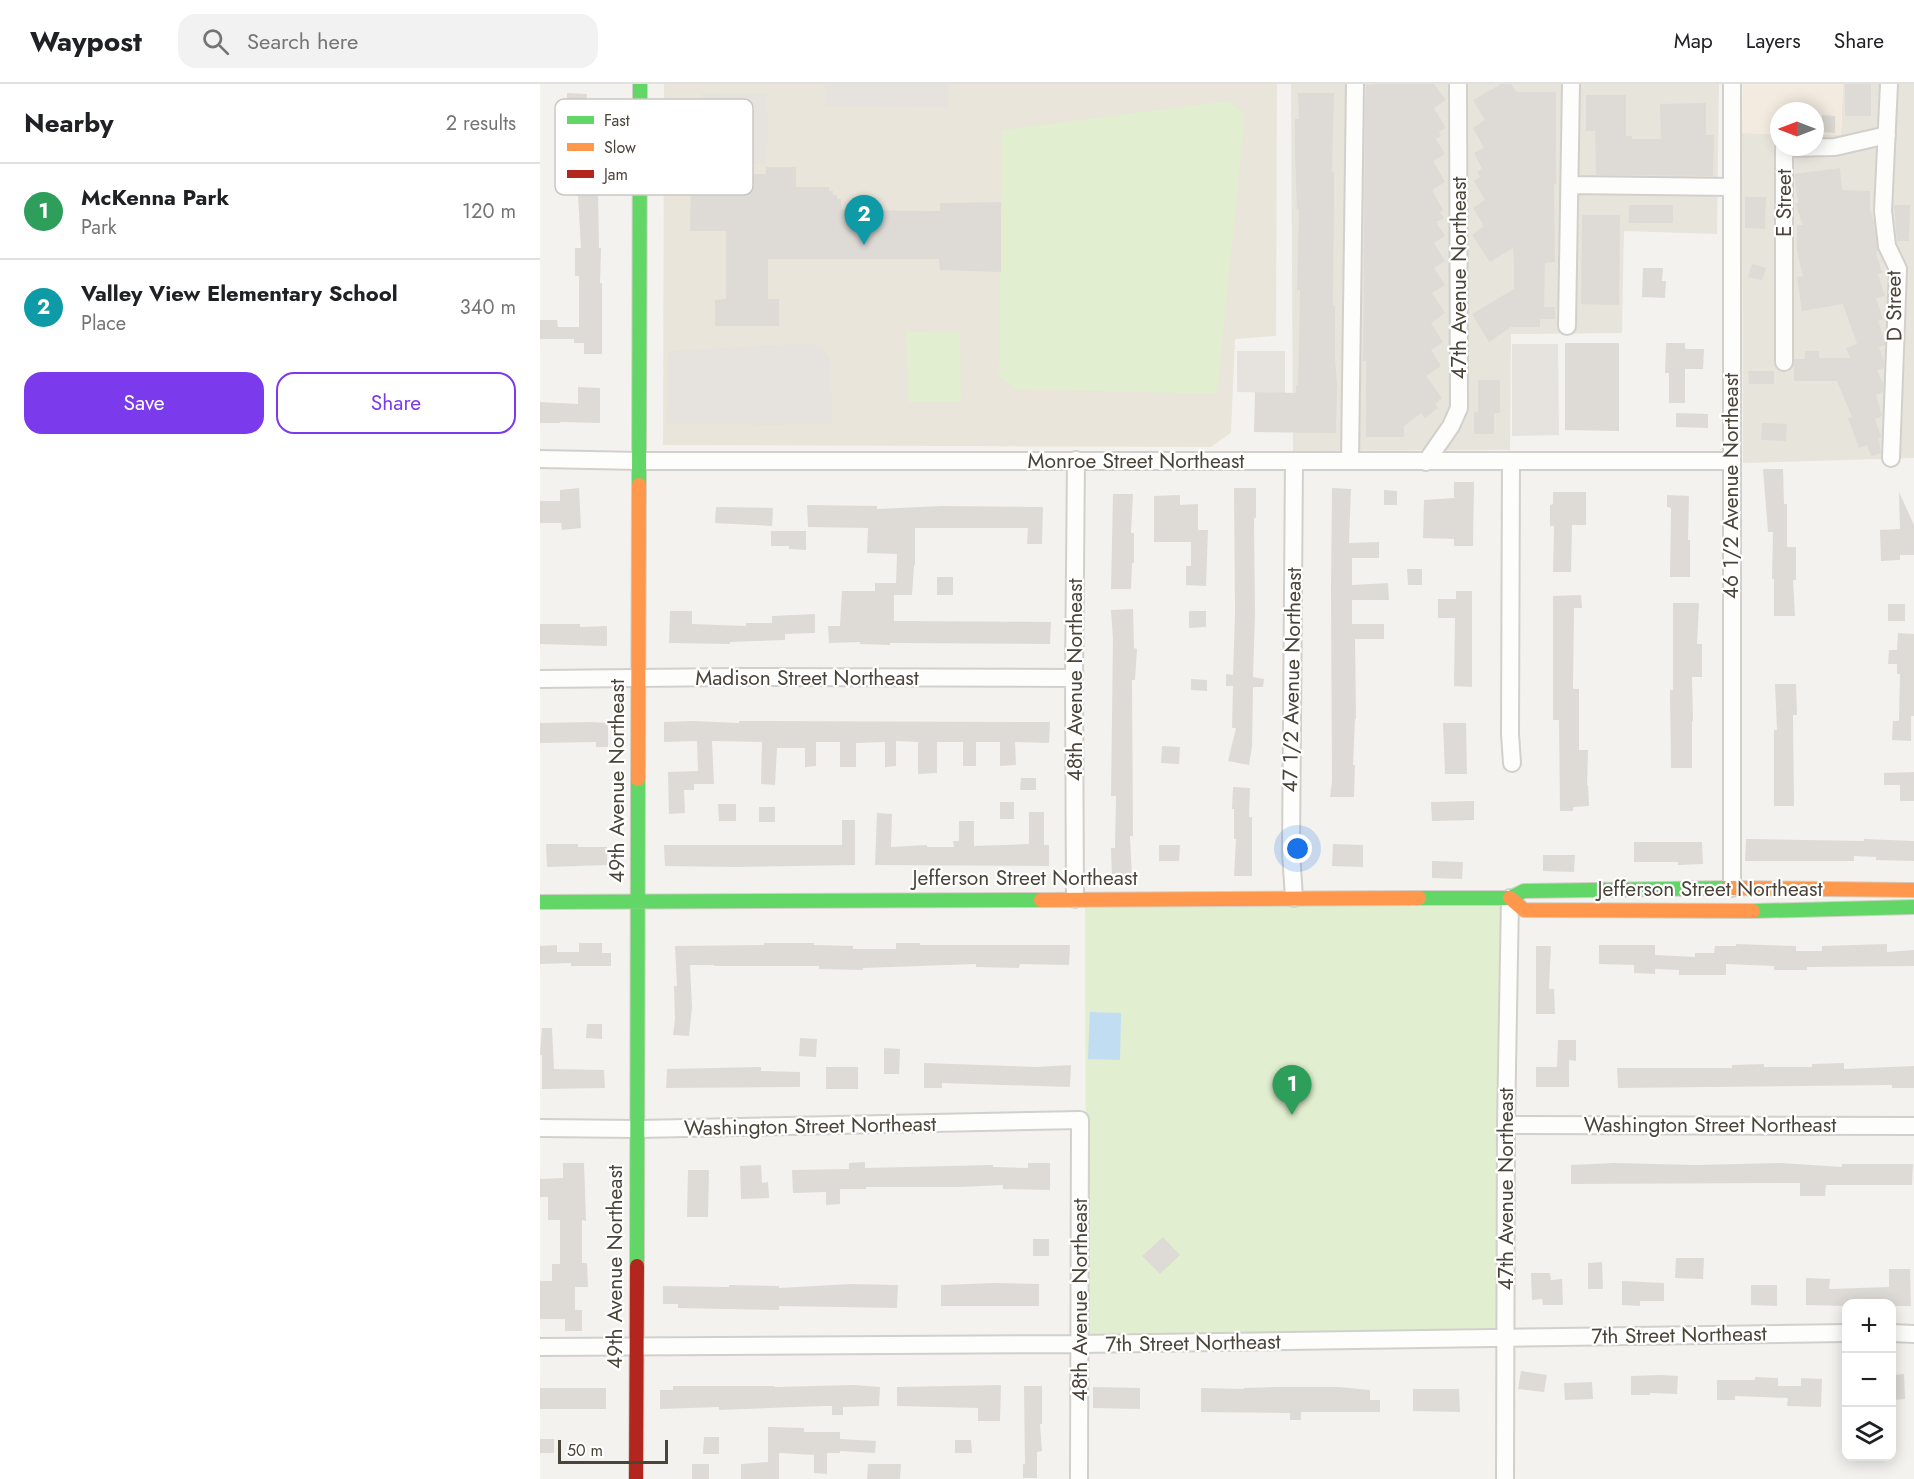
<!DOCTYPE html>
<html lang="en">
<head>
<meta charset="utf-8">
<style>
  :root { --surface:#fff; --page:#f2f2f2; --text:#202124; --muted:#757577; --line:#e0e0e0; --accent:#7c3aed }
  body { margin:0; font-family:Jost,sans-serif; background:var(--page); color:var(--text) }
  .controls { position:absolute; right:18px; bottom:18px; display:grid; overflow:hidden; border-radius:12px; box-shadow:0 3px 15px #0003 }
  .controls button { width:54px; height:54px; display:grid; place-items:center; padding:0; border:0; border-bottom:2px solid var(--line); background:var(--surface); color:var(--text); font:30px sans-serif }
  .compass { position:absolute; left:1230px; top:18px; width:54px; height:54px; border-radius:50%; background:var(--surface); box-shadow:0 3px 15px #0003; rotate:270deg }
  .scale { position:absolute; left:18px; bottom:15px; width:110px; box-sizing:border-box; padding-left:6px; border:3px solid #4b4439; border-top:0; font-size:16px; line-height:21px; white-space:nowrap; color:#4b4439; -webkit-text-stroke:4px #fff; paint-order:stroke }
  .you { position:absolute; left:758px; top:765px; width:21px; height:21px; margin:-15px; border:4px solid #fff; border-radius:50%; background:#1a73e8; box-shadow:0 0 0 9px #1a73e833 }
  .badge { display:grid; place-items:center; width:39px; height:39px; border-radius:50%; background:var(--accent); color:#fff; font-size:20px; font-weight:700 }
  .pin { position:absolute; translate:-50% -50px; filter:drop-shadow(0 2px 3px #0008) }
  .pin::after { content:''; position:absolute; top:32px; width:21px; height:18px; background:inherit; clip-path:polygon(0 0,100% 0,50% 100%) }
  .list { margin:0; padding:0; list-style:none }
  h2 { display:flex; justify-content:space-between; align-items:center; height:78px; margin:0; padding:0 24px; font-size:26px }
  h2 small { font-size:20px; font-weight:400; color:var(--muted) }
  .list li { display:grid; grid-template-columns:39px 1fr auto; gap:18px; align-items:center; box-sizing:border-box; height:96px; padding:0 24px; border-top:2px solid var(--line) }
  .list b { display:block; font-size:22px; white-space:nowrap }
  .list p { margin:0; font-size:20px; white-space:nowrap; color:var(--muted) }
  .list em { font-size:20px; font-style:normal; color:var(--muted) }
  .actions { display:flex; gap:12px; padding:18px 24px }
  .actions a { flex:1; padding:14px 0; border:2px solid var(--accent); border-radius:18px; text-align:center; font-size:21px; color:var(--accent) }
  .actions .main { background:var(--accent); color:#fff }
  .icon { flex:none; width:33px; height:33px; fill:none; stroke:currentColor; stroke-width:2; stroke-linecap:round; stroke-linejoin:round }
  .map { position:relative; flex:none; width:1374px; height:1395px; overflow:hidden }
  header { display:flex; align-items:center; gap:36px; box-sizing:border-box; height:84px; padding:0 30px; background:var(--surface); border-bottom:2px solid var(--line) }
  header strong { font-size:28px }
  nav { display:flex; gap:33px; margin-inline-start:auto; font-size:21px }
  .search { width:420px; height:54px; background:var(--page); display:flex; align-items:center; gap:15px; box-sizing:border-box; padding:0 21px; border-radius:18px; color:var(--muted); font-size:22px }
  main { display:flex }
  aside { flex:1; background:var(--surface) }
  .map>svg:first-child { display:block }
</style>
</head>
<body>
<header>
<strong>Waypost</strong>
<div class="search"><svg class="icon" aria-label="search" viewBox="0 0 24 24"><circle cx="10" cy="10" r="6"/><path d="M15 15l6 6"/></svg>Search here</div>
<nav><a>Map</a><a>Layers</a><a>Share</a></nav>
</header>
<main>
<aside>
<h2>Nearby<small>2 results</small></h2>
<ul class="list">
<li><span class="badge" style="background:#2e9e5b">1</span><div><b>McKenna Park</b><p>Park</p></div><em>120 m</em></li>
<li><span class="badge" style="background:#0f9aa8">2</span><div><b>Valley View Elementary School</b><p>Place</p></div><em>340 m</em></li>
</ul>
<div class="actions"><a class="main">Save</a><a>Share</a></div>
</aside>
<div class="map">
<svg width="1374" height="1395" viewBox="0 0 1374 1395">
  <rect width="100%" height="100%" fill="#f4f2ee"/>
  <path fill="#e7e4dc" d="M751 0H1179L1177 150 1084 147 1082 249 971 250 970 366 753 367Z
    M1303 0H1374V374L1203 379 1202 49 1239 50V63H1275V51H1301Z"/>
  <path fill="#f3ebdf" d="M1203 0H1303L1301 51H1275V27H1239V50L1202 49Z"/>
  <path fill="#eae5da" d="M124 0H737L736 252 695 255 691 349 671 363 123 361Z"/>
  <path fill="#e1eecf" d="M689 17 705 31 677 310 475 305 459 292 462 46Z
    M420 247 421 317 368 318 366 248Z
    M961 811 957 1247 546 1253 545 815Z"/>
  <path fill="#e6e3df" d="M285 0H409L408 23 285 22Z
    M162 9 226 10 229 46 225 80 145 81 138 49V30H161Z
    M268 259 284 265 291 278 292 340 235 341 127 340 128 267Z
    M972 260H1018L1019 351 972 352Z
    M697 267H745V309L697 308Z"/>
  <path fill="#c0ddf1" d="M550 928 581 929 580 976 548 975Z"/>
  <path fill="#dedbd6" d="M836 0H894L906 16 894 24 906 44 899 48 901 52 896 55 905 70 893 77 905 98 892 106 903 126 900 128 904 134 896 138 905 152 894 159 905 177 894 184 905 201 892 209 905 229 891 239 903 258 891 266 901 282 886 292 902 314 895 320 898 324 885 334 881 329 864 342V353H826V277H823L825 30 826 1Z
    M961 0H971L977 8H1016V100H1014L1015 178 1005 179 1004 223H1015V235H1000V243H971L949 258 932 230 974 205V179L973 164 950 178 932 151 944 142 933 124 945 116 934 97 940 93 937 88 942 85 934 69 944 64 933 44 945 36 933 16Z
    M1305 0H1331V32H1305Z
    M27 9 47 10 46 33 27 31Z
    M758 9H794L792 88H794V115L793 222H795V276L797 301 796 349 714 348 715 308 756 309V301H758L760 206H757L759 125H757L755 72V35H759Z
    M1046 11H1086V52H1092V55H1121L1120 20 1166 19V51H1174L1173 92 1056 91 1055 47H1046Z
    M1282 31 1295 32V49L1282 48Z
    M57 51 59 164H61L60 199H62V270H44V259H34V255H0V236H17L18 243H39V192H35V164H41L38 112H36L39 52Z
    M163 80H203V90H226V83H256V103H289V107H293V111H297V115H301V126L400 127V119L461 118V188L400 186 399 175H228V215H239V242H175V216L186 215V147H150L151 97H163Z
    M1300 84 1302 106 1330 107V125L1334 139 1338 167 1336 168 1342 189 1338 190 1345 212 1336 214 1343 235 1338 237 1345 257V261L1339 263 1344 277V284L1337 286 1343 300V308L1336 311 1342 332 1335 335 1341 352 1339 355 1341 369 1331 372 1327 361 1319 364 1308 334 1312 333 1297 297H1254V275H1265V267H1279V274H1310L1306 264 1317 260 1303 220 1262 227 1257 193 1263 192 1257 168V141H1263L1255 119H1258L1254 90Z
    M1205 113H1226L1225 145 1205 144Z
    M1089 121H1133V139H1089Z
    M1354 121H1370L1369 157H1357Z
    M1042 131H1080L1079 221 1041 220Z
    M1212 180 1226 184 1222 196 1208 193Z
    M1103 184H1123L1122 197H1126L1125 214 1102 213Z
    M1025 259H1079V347L1025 346Z
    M1126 259H1145V265H1164L1163 285H1145V319H1129V289H1125Z
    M1208 287H1234V300H1209Z
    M938 296H960V329H954V350H934V328H938Z
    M38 303 60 304V339L20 338V339H0V318L38 320Z
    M1136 329 1168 330V344L1136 343Z
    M1222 339 1247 340 1246 357 1221 356Z
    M1223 385H1243L1244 420H1247V463H1256V496H1253L1255 532H1234V495H1232L1233 448H1228Z
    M914 398H934L933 462H914V455L883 454 884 416 914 414Z
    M39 404 41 444 22 446 21 439H0V417H20V406Z
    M694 404H716V434H714L715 530 713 593 724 595 723 603H713L712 663 709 681 688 677 696 644H692L693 602H686V590L693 591 695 530Z
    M792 404 811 405 809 459 839 458V474H812V501L848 499 849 516H812V540H844V555H815L816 635H815L813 681H815L814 713H790L792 697 791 508Z
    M844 406 857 407V421H844Z
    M1013 408H1046V441H1032L1031 488H1013L1014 442H1010V421L1013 420Z
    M1359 408 1374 441V471H1360V476L1341 477 1340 446 1360 445Z
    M573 410H593L591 449H594V479H592L591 505H571Z
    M640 411V421L658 420V446H668L666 502 646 501V482H651V458H614V412Z
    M1127 411 1149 412 1148 456H1150V493H1130L1131 424 1127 423Z
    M267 421 337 422V425L402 422 503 423 502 460H487L488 444H375V482L374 481 372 511H354V537L511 538 510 560 350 559V561L320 560V558L289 559 288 542H300L302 507H335V499H356L357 470 327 469 328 444 268 443Z
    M176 423 233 424 232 442 175 439Z
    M231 447H266V466L249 465V462H231Z
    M867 485H882V501H868Z
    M397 493H413V511H397Z
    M916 507H932V603L914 602 915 534H898V515H916Z
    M1041 511 1042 524H1034L1033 605H1039V666H1048L1047 702 1048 701 1049 722 1033 723V727H1020L1019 636H1013V512Z
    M1133 519H1159L1157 560H1162V593H1152L1153 637H1152V684H1131L1130 606H1133Z
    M1348 520H1365V537H1348Z
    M593 525 594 564 597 565 595 596H592L593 752H590L592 794H572L571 764H575L576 712H571L573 555 571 526Z
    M130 527H152V540L206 542V539H232V532L275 530V549L245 550V556L190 558V560L129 559Z
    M649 527H666V543L649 544Z
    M0 540H40V543L67 542V562L0 560Z
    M1358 549 1374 550V632H1371V657L1352 656 1353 637H1359L1360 590H1357V580H1348L1349 566H1357Z
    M651 595 667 596V607L651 606Z
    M1235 600H1256L1257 631H1253L1254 722H1234V646H1237Z
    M152 637 199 639V637L510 638 509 659 475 658 476 681 460 682V658H436V682H423V658H397V689L378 690V658L356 657V682L345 683V658L316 659V683H300V658H276V682L265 683V664H237L235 701 221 700 222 658 172 657 174 700H154V706H144L145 729 129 730 128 688 158 687 157 657 124 658V638Z
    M50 638 68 639V663H56V658L0 659V639Z
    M903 639H926L927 690H905Z
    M622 662 640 663 639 680 621 679Z
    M1374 688V717H1360V701H1344V689Z
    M481 694H496V706H480Z
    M693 703 710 704 709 733H712V792H694L696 755H694V725H692Z
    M934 717V736L892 737 891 718Z
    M460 718H474V735H460Z
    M178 720H196V737H179Z
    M219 723H235V738H219Z
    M489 728H504V761H509V782L335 781 337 729 352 730 351 763 387 761V763H414L413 757H419V737H434V762L489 760Z
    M302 736H315V781L197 783 125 782 124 761H302Z
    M1206 755 1324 757V755L1374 757V777L1336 776V773L1314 772V777H1205Z
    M1094 758H1162L1163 780 1138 781V778H1094Z
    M6 760H38V763H67V781L7 783Z
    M793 760 823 761V783L792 782Z
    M619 761H640L639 777H619Z
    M1003 771H1035L1034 788 1003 787Z
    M892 777 923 778 922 795 892 794Z
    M39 859H62V869H71V882H31V879L0 880V862L17 861V868H39Z
    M224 859H274V861L313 862V865H356V859H380V861H530L529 881 480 880 479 884 436 883V880L323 884V886L279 885V882H174V881H150L152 923 149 952 133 951 135 935 134 902H137L135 862 224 861Z
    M1196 860 1256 862V867H1282V862L1347 860V868L1374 866V882L1267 883V886H1234V882L1186 880V891H1139V886L1115 885V890L1094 889V881L1059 880V861H1115V871L1155 873V869H1174L1175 862H1196Z
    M996 862H1011L1009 905H1014L1015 930H996Z
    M47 940H62V955L46 954Z
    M2 944H12L14 985 64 986 65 1004 2 1005V971H0Z
    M260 954 277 955 276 973 259 972Z
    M1018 956H1036V977L1029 976V1003H996V983H1017Z
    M344 964 360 965 359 990H344Z
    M384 979 497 983 531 981 530 1003 402 999V1004H384Z
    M1304 979V985L1374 982V1004H1352V1001L1078 1004 1077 984H1192V981L1224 980V983H1272V980Z
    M221 983V987L260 988V1003L126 1004 127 985Z
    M286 983H318V1005H286Z
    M325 1078V1084L453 1081V1083L488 1084V1079H510V1106L463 1105V1101L420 1103H326V1105H300V1120L286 1121V1108L253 1109 252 1086 309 1085V1079Z
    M23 1079H44L46 1137 42 1136V1179H47L48 1203H35V1226H42V1247H25V1235H0V1197H12V1180H20V1136H8V1113H0V1095L23 1094Z
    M1074 1079 1156 1081 1240 1079 1302 1083V1080H1373L1372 1101H1286L1285 1112H1260V1099L1031 1100V1081Z
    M221 1081 222 1099 228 1098 229 1114 201 1115 200 1082Z
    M148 1086H169L168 1133H147Z
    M623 1153 640 1171 620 1190 602 1172Z
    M493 1155H509V1172H493Z
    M1136 1174H1164L1163 1195 1135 1194Z
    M1062 1178 1063 1205H1048V1179Z
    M1349 1185H1370L1371 1222H1352V1220H1306V1222L1266 1221V1194L1290 1195 1289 1205 1349 1203Z
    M991 1189H1010L1011 1196 1022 1195 1023 1221H1003L1002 1215 992 1216Z
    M1082 1197 1124 1199V1217H1100V1222L1082 1221Z
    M455 1199 499 1200V1222H401V1201Z
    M311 1200 358 1201 357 1224 239 1222V1226L138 1224V1220H123V1202L189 1203V1201L239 1202V1204Z
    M1211 1201H1237V1222L1211 1221Z
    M981 1287 1007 1291 1004 1308 978 1305Z
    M1364 1290 1365 1315 1352 1316V1291Z
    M1122 1291 1138 1292 1137 1310 1110 1309V1311H1091V1292Z
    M1215 1293 1238 1294V1302H1261V1294L1282 1295 1281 1323 1247 1322 1248 1314 1195 1312V1316H1177V1296H1215Z
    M1052 1298 1053 1315 1025 1316 1024 1299Z
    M314 1301 340 1303 339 1322 303 1323V1331H292V1322H284L179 1326V1323L120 1325V1306H133V1302H234L235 1303Z
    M461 1301 460 1337H438V1324L357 1322V1303Z
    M484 1302H502V1340H500L502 1367 497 1368V1394H483V1380H485Z
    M553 1303 600 1304V1325L553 1324Z
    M737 1303H799L830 1306V1316H840V1328H761V1336H750V1329L661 1328V1304L704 1305V1304Z
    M0 1304H66V1325H0Z
    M873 1305H919L920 1328 873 1327Z
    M228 1343 264 1344V1348H300V1355L336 1357 335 1369 300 1367V1369H287V1390L274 1389V1371L239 1369V1395H201V1380L228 1378Z
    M164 1353H179V1370H163Z
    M0 1355H14V1369H0Z
    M415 1356H431L432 1369H415Z
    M152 1380H169V1395H152Z
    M328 1380H361L360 1395H327Z"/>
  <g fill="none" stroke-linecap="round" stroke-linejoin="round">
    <g stroke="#d2d0cb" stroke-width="20">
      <path id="street" d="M1349 0 1343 127 1347 162 1358 185 1351 374
        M1030 101 1192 103
        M1027 242 1031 0
        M1244 278V64L1295 63 1347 51
        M0 375 99 377H1191
        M754 377 751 768 754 814
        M810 377 815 0
        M971 377 970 650 972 679
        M886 378 911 342 919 324 918 0
        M0 595 193 593 534 594
        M1192 804V0
        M535 815 534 594 536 376
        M966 1041 1374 1042
        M0 1044 97 1045 540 1036 539 1395
        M1352 1249 1374 1250
        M0 1263 539 1260 1306 1249
        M965 1395 966 1041 970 814"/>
    </g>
    <g stroke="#d3cfc5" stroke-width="16">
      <path id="fast" d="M99 401 100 0
        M879 814H970L984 807 1188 804
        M0 818 501 816
        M1213 827 1374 823
        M97 1182 98 695"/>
    </g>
    <g stroke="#d3cfc5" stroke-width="16">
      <path id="slow" d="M98 695 99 401
        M1188 804 1374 806
        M970 814 984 826 1213 827
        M501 816 879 814"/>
    </g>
    <g stroke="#d3cfc5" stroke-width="16">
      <path id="jam" d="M96 1395 97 1182"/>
    </g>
    <use href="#street" stroke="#fdfdfc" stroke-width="16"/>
    <use href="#fast" stroke="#63d668" stroke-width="14"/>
    <use href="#slow" stroke="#ff974d" stroke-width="14"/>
    <use href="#jam" stroke="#b3261e" stroke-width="14"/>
  </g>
  <g text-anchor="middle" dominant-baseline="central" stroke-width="4.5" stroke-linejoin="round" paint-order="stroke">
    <g font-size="21" fill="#4b4439" stroke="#fff">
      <text transform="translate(1244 119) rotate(-90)">E Street</text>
      <text transform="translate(919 194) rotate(-90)">47th Avenue Northeast</text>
      <text transform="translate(1354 222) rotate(-91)">D Street</text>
      <text x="596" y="377">Monroe Street Northeast</text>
      <text transform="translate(1191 402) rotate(-90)">46 1/2 Avenue Northeast</text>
      <text x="267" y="594">Madison Street Northeast</text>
      <text transform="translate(535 596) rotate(-90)">48th Avenue Northeast</text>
      <text transform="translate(752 596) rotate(-89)">47 1/2 Avenue Northeast</text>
      <text transform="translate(77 697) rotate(-90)">49th Avenue Northeast</text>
      <text x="485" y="794">Jefferson Street Northeast</text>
      <text x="1170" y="805">Jefferson Street Northeast</text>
      <text x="1170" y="1041">Washington Street Northeast</text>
      <text transform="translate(270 1042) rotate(-1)">Washington Street Northeast</text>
      <text transform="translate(966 1105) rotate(-90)">47th Avenue Northeast</text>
      <text transform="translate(75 1183) rotate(-90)">49th Avenue Northeast</text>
      <text transform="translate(540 1216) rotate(-90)">48th Avenue Northeast</text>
      <text transform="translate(1139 1251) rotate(-1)">7th Street Northeast</text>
      <text transform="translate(653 1259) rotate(-1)">7th Street Northeast</text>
    </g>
  </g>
  <rect x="15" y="15" width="198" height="96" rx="9" fill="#fff" stroke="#c9c7c4" stroke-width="1.5"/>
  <rect x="27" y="32" width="27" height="8" fill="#63d668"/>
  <rect x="27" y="59" width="27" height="8" fill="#ff974d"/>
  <rect x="27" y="86" width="27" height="8" fill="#b3261e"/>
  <g font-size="16" fill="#4b4439">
    <text x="64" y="42">Fast</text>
    <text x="64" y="69">Slow</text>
    <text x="64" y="96">Jam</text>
  </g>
</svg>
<div class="controls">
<button>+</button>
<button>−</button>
<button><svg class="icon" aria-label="layers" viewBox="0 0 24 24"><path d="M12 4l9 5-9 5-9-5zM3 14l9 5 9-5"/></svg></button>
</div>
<svg class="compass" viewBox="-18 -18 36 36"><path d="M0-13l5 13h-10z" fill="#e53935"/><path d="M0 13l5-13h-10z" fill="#757577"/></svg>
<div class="scale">50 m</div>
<div class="you"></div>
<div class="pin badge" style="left:752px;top:1031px;background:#2e9e5b">1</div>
<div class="pin badge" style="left:324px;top:161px;background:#0f9aa8">2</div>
</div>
</main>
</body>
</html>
